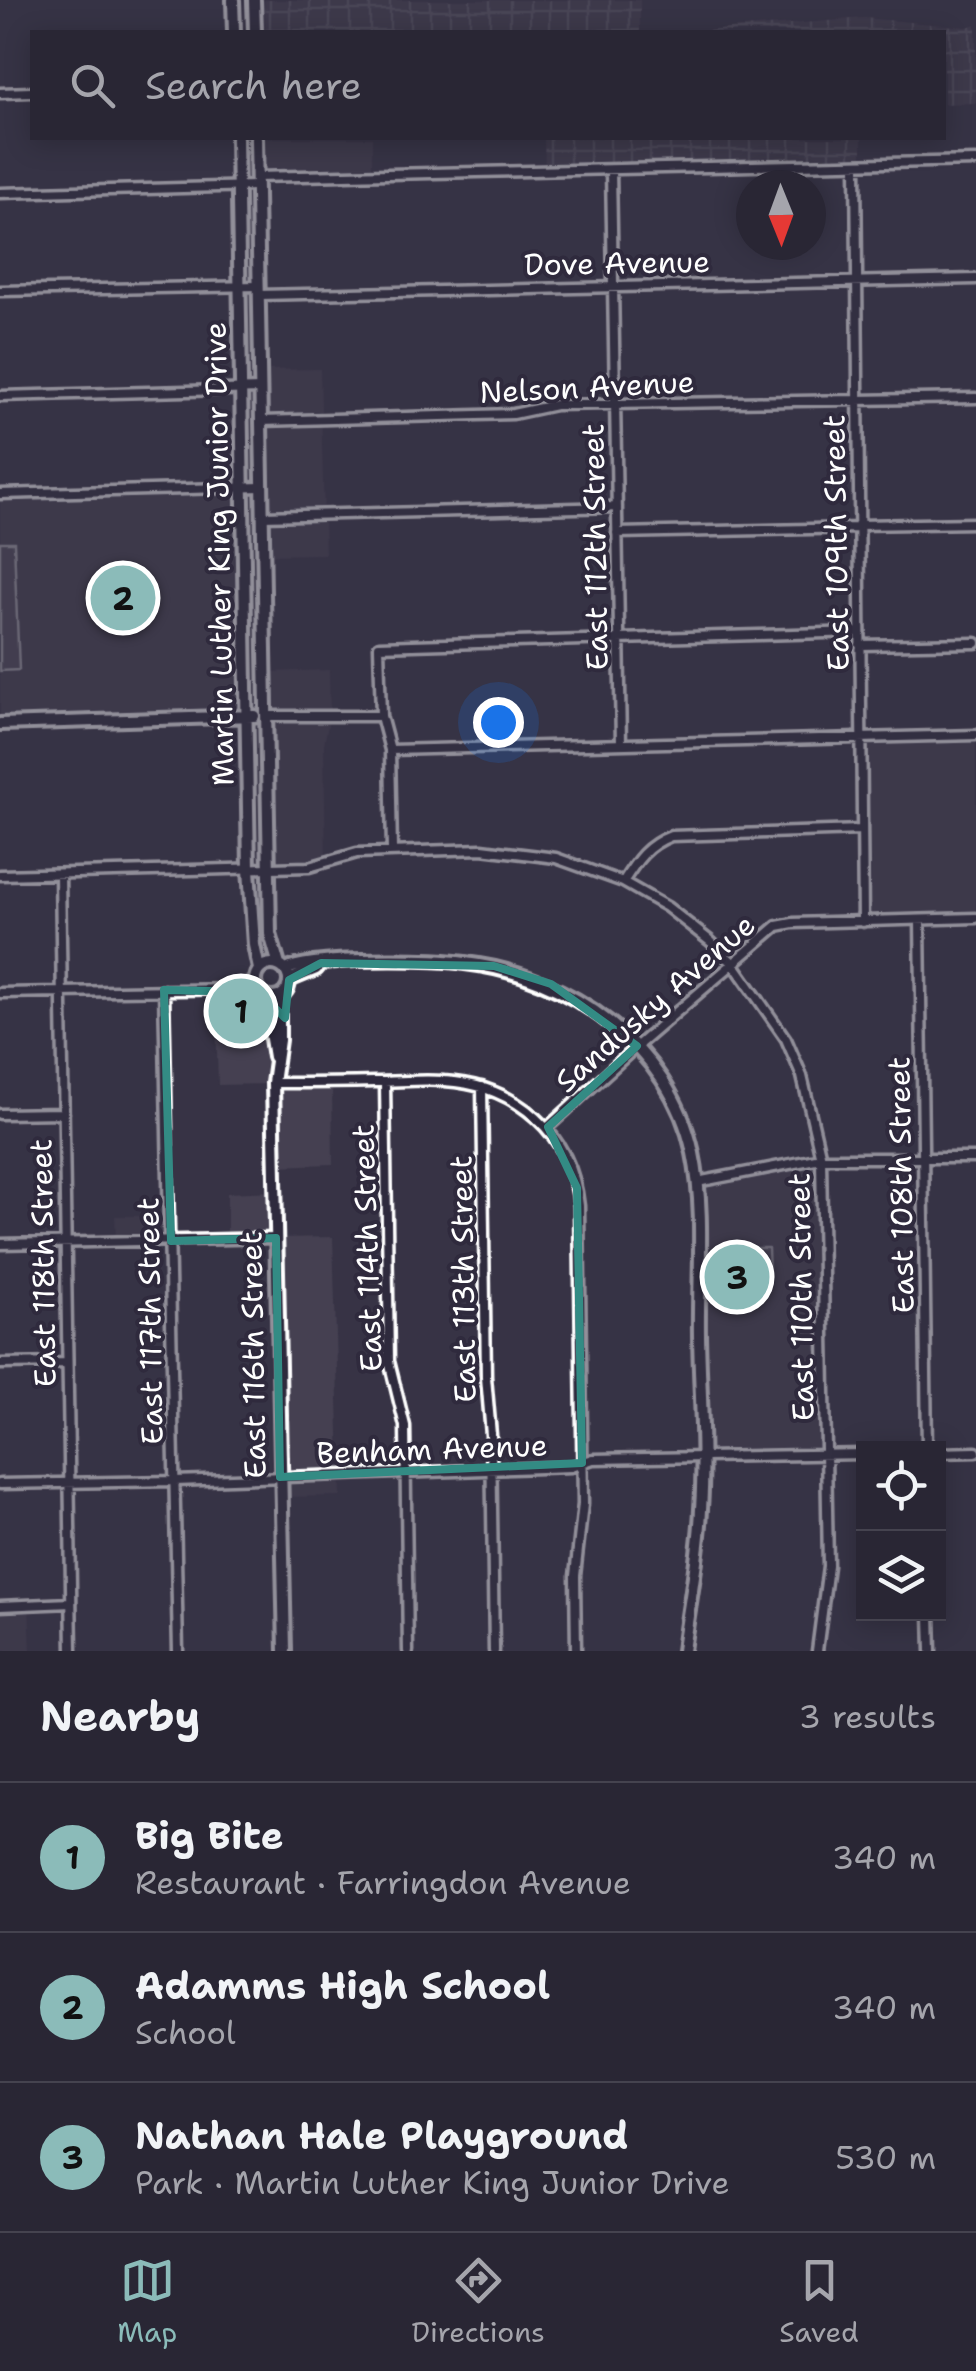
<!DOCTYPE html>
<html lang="en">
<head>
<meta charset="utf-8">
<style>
  :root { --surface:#292634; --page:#353240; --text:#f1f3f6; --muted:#a5a5ac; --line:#45434f; --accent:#8bbbb9 }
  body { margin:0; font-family:"Shantell Sans",sans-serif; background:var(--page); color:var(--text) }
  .controls { position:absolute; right:30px; bottom:30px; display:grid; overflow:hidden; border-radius:0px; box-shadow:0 5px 25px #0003 }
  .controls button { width:90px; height:90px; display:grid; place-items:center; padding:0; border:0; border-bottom:2px solid var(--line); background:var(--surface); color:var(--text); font:50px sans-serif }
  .compass { position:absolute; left:736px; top:170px; width:90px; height:90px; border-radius:50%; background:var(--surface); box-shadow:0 5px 25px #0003; rotate:179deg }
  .you { position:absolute; left:498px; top:722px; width:35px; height:35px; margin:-25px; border:8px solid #fff; border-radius:50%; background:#1a73e8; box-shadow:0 0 0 15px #1a73e833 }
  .badge { display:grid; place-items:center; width:65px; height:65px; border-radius:50%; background:var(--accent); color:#111; font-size:32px; font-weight:700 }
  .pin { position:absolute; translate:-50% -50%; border:5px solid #fff; box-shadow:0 2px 10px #0006 }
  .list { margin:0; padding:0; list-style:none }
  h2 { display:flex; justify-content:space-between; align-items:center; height:130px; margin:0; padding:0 40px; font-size:42px }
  h2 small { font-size:32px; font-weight:400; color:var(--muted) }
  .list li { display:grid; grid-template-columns:65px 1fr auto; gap:30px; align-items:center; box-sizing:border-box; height:150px; padding:0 40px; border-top:2px solid var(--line) }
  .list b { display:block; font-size:38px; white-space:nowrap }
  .list p { margin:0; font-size:32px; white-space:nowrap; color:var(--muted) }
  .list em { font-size:32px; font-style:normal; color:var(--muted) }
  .icon { flex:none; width:55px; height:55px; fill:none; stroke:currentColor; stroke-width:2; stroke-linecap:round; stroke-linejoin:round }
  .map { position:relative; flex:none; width:976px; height:1651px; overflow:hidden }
  .search { position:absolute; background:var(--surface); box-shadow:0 5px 25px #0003; left:30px; right:30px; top:30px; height:110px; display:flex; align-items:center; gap:25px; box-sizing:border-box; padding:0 35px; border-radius:0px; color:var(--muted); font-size:38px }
  .sheet { height:580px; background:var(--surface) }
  nav { display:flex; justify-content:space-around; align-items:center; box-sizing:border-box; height:140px; border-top:2px solid var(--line); background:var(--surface); font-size:28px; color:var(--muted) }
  nav a { display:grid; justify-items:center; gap:5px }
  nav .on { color:var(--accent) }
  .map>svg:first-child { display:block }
</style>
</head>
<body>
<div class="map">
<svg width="976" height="1651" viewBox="0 0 976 1651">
  <defs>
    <pattern id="industrial-grid" width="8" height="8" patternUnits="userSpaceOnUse" patternTransform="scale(2.5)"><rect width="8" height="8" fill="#444051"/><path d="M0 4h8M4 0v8" fill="none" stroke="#605d6b"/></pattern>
    <pattern id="grass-tufts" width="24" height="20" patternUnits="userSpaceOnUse" patternTransform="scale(2.5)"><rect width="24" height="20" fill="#514c5c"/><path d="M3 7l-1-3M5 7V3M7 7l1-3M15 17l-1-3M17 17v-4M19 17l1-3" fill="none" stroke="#6b6774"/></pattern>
  </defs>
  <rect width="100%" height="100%" fill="#373345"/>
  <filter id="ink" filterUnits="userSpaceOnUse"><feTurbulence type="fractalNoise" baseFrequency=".01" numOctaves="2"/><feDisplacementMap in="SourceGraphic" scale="20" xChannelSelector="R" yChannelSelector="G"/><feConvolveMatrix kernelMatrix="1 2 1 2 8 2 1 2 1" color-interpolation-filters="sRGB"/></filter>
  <g filter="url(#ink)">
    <path fill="#444051" d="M256 138H372V174L256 177Z
      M320 369 325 554 264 555 260 370Z
      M243 488 248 717 0 724V494Z
      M329 670 330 716 324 744 326 862 270 869 266 672Z
      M976 740V911L871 915 868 741Z
      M215 989 259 992 274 1058 273 1083H332L333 1164 275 1166 273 1084 218 1085Z
      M821 1158 826 1455 702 1457 697 1182Z
      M275 1191 276 1238 333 1237 341 1496 281 1497 276 1239H227V1193Z
      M115 1216H171V1241H116Z
      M29 1604 31 1651H0V1606Z"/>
    <path fill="url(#industrial-grid)" d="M264 0H640V32H265Z
      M864 18 967 27 976 24V103L944 104V32H694Z
      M544 138H862V163L545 171Z"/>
    <path fill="url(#grass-tufts)" stroke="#a8a6ae" stroke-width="2.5" d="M731 1248H768L769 1274 747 1273 740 1279V1304H731Z"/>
    <path fill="#514c5c" stroke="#a8a6ae" stroke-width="2.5" d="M0 542H14L19 670 0 671Z"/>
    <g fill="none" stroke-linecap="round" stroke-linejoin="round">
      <g stroke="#fff" stroke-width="15">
        <path id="street" d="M0 93 32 92
          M856 164 863 922
          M611 170 621 743
          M256 177 976 161
          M0 193 256 186
          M0 291 259 286
          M259 295 976 279
          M0 396 261 389
          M261 421 513 414 555 405 976 398
          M0 494 262 487
          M263 516 617 507
          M858 525 976 523
          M617 533 858 528
          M860 645 976 643
          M266 716H381
          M390 750 976 735
          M392 850 390 750 381 716 379 646 860 632
          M60 874 72 1651
          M0 875 309 867 357 853 482 849 556 858 623 882 667 907 710 941 733 963 786 1039 802 1076 821 1158 828 1566 817 1651
          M623 882C637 860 647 845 671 836L862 830
          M920 920 927 1448
          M236 989 255 980
          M164 990 178 1651
          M0 993 236 989 259 992
          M385 1082 389 1361 405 1426 408 1651
          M273 1083C307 1083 340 1083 374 1082 397 1082 421 1079 444 1081 515 1085 572 1133 579 1206L583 1504 575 1576 576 1651
          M482 1087 486 1377 491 1435 494 1651
          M0 1114 64 1113
          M548 1127 637 1046 777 926 793 923 976 918
          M697 1182 821 1158H976
          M0 1244 276 1238
          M0 1364 66 1363
          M938 1453 976 1452
          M0 1484 175 1481 571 1467 593 1459 864 1454
          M0 1606 71 1603
          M930 1614 931 1651"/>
      </g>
      <g stroke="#fff" stroke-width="18">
        <path id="secondary" d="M233 0 234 32
          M254 0 255 32
          M237 138 249 869 254 945 259 969
          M256 138 270 934 279 965
          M0 724 254 716
          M255 981a17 17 0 1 1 34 0a17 17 0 1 1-34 0Z
          M286 970C309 956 433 959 465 963 569 975 670 1046 693 1153 705 1209 698 1277 699 1335 700 1392 705 1451 701 1509 699 1556 689 1604 683 1651
          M289 980 316 969 321 963
          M264 996 274 1057
          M279 997V1040L273 1083 285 1651"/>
      </g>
      <use href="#street" stroke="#2f2a3d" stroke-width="8"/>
      <use href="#secondary" stroke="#2f2a3d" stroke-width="10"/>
    </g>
  </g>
  <path d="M0 0H976V1651H0ZM321 963 494 966 551 984 637 1046 548 1127 577 1188 582 1463 280 1477 276 1238 171 1241 164 990 259 992 285 1018 289 980Z" fill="#373345" fill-opacity=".55" fill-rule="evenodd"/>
  <path fill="none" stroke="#338b84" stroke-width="8" stroke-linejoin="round" d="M321 963 494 966 551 984 637 1046 548 1127 577 1188 582 1463 280 1477 276 1238 171 1241 164 990 259 992 285 1018 289 980Z"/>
  <g text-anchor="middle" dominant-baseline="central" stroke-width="8" stroke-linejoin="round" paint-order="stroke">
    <g font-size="30" fill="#fff" stroke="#2f2a3d">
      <text transform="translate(617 263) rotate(-1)">Dove Avenue</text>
      <text transform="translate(587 387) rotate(-3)">Nelson Avenue</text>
      <text transform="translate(836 543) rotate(-91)">East 109th Street</text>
      <text transform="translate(595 547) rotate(-91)">East 112th Street</text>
      <text transform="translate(219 554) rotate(-91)">Martin Luther King Junior Drive</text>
      <text transform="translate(655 1003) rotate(-41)">Sandusky Avenue</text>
      <text transform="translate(901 1185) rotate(-91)">East 108th Street</text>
      <text transform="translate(367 1248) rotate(-92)">East 114th Street</text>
      <text transform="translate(43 1263) rotate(-91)">East 118th Street</text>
      <text transform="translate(463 1279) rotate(-91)">East 113th Street</text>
      <text transform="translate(801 1297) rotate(-91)">East 110th Street</text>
      <text transform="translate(150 1321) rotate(-91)">East 117th Street</text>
      <text transform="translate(253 1355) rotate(-91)">East 116th Street</text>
      <text transform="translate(432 1449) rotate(-2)">Benham Avenue</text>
    </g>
  </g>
</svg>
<div class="controls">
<button><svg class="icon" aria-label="locate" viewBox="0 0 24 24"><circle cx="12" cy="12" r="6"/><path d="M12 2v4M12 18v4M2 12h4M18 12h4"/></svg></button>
<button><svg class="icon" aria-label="layers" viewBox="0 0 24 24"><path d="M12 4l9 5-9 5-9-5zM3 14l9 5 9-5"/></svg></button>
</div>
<svg class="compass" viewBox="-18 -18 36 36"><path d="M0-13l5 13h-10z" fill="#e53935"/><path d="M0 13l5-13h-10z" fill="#a5a5ac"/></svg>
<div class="you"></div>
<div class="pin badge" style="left:241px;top:1011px">1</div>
<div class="pin badge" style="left:123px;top:598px">2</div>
<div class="pin badge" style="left:737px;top:1277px">3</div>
<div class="search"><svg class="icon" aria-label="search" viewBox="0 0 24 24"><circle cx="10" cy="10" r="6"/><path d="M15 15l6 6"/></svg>Search here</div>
</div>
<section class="sheet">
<h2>Nearby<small>3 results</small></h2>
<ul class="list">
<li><span class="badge">1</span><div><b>Big Bite</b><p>Restaurant · Farringdon Avenue</p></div><em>340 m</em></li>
<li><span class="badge">2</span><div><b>Adamms High School</b><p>School</p></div><em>340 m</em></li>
<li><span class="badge">3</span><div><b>Nathan Hale Playground</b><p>Park · Martin Luther King Junior Drive</p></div><em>530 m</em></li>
</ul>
</section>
<nav>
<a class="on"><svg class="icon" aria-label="map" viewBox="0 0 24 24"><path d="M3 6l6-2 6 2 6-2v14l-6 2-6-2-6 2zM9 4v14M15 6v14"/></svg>Map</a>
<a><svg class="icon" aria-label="directions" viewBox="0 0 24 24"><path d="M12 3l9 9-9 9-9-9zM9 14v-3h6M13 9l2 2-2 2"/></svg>Directions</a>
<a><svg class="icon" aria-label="saved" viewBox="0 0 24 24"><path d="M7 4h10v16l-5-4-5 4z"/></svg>Saved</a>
</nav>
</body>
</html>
